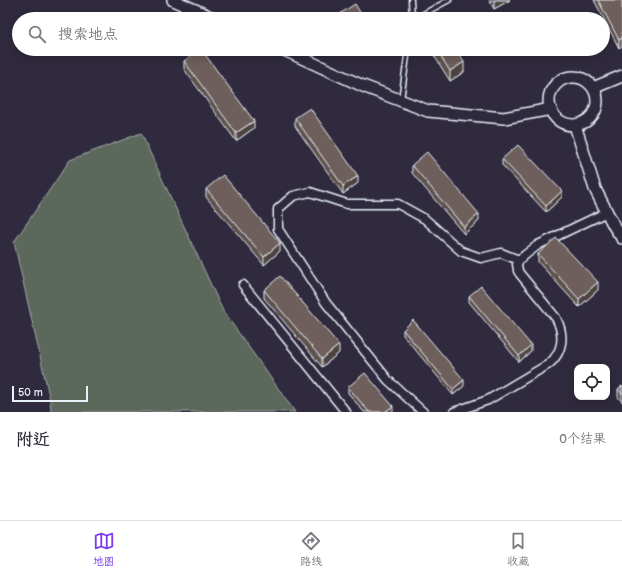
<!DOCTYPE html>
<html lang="zh">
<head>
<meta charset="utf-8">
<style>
  :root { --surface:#fff; --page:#f7f7f7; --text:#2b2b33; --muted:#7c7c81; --line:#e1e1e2; --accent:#7c3aed }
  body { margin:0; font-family:"Balsamiq Sans","LXGW WenKai TC",sans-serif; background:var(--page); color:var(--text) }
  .controls { position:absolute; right:12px; bottom:12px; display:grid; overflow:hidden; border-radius:8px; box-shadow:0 2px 10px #0003 }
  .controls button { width:36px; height:36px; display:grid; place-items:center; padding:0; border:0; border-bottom:1px solid var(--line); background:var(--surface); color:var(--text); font:20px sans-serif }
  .scale { position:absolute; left:12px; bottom:10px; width:76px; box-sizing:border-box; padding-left:4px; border:2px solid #e8f1f8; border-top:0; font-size:11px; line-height:14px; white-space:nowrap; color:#e8f1f8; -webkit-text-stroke:3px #2f2a3d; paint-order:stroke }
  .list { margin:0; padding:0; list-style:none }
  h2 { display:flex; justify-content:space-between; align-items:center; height:52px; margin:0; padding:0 16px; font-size:17px }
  h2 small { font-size:13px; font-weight:400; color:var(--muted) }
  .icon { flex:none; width:22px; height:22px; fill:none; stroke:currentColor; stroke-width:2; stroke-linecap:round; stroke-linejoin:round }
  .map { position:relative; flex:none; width:622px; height:412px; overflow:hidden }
  .search { position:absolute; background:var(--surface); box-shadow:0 2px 10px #0003; left:12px; right:12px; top:12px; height:44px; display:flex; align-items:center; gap:10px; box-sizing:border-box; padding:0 14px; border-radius:22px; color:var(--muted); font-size:15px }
  .sheet { height:108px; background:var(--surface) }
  nav { display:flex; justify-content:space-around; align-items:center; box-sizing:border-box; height:56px; border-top:1px solid var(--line); background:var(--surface); font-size:11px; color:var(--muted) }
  nav a { display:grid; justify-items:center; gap:2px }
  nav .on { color:var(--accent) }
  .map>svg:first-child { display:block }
</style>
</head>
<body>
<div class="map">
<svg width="622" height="412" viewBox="0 0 622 412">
  <rect width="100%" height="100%" fill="#2f2a3d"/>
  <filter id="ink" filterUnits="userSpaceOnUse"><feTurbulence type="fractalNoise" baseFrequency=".025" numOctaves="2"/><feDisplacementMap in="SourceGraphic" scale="8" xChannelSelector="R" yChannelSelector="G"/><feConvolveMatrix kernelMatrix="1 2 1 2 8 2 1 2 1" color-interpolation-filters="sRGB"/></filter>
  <g filter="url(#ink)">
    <path fill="#5b675c" stroke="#a2acaa" d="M141 133 223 311 295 412H51L50 400 14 242 70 160Z"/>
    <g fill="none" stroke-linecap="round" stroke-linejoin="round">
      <g stroke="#e8f1f8" stroke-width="7">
        <path id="service" d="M411 0 412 19
          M414 19 449 0
          M401 100 408 49"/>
      </g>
      <g stroke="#e8f1f8" stroke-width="11">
        <path id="minor" d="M243 285 346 412
          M423 412 388 380 326 303 278 229V209L293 196 310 192 347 204H398L425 219 461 251 481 258 501 253 519 260
          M454 412 488 400 549 364C563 352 565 335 556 318L520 274 518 271 517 264 519 260 525 255 538 245 607 212"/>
      </g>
      <g stroke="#e8f1f8" stroke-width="14">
        <path id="tertiary" d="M173 0 215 19
          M282 49 363 86 428 111 504 118 551 109
          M549 101a24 24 0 1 1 48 0a24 24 0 1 1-48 0Z
          M593 88 622 76
          M575 125 595 189 614 226 622 238"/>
      </g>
      <use href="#service" stroke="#2f2a3d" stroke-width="4"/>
      <use href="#minor" stroke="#2f2a3d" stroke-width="8"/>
      <use href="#tertiary" stroke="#2f2a3d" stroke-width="11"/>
    </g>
    <path fill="#5f514e" stroke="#e8f1f8" d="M489 0H510L494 9Z
      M594 0H622L619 48Z
      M341 13 364 19H341Z
      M357 49H369L361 54Z
      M430 49H456L464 72 450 81Z
      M184 61 254 128 236 141 184 69Z
      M295 118 358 183 343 194 295 126Z
      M502 159 562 197 546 212 502 165Z
      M412 165 479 221 464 234 412 173Z
      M206 189 280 251 264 265 206 197Z
      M538 254 598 290 579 307 538 262Z
      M264 290 339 353 322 367 264 298Z
      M469 296 531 351 519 362 469 302Z
      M403 330 464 386 453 395 403 335Z
      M622 386V402L618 397V389Z
      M348 387 393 412H364L348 393Z"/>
    <path fill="#4d4240" stroke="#e8f1f8" d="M496 0H510L494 9V1Z
      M622 38V46L619 48V40Z
      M361 49H369L361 54Z
      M464 62V72L450 81V71Z
      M254 121V128L236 141V133Z
      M358 176V183L343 194V186Z
      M562 191V197L546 212V206Z
      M479 214V221L464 234V227Z
      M280 243V251L264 265V257Z
      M598 282V290L579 307V299Z
      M339 345V353L322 367V359Z
      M531 345V351L519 362V356Z
      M464 380V386L453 395V389Z
      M393 406V412H385Z"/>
    <path fill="#6e5e5b" stroke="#e8f1f8" d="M598 0H622V38L619 40Z
      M355 4 364 19H345L341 13Z
      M201 49 254 121 236 133 184 61Z
      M436 49H456L464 62 450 71Z
      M310 108 358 176 343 186 295 118Z
      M518 145 562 191 546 206 502 159Z
      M427 152 479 214 464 227 412 165Z
      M223 175 280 243 264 257 206 189Z
      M556 238 598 282 579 299 538 254Z
      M280 276 339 345 322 359 264 290Z
      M481 286 531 345 519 356 469 296Z
      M413 320 464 380 453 389 403 330Z
      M365 373 393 406 385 412H369L348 387Z
      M622 386V394L618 389Z"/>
  </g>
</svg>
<div class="controls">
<button><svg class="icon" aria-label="locate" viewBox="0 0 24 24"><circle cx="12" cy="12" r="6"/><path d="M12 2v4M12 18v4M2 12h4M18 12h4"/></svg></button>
</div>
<div class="scale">50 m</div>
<div class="search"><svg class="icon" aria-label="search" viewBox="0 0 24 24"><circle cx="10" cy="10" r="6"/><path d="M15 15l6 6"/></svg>搜索地点</div>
</div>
<section class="sheet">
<h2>附近<small>0个结果</small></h2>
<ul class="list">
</ul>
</section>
<nav>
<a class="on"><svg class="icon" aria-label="map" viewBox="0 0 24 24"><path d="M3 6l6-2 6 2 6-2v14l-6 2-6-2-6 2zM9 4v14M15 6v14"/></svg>地图</a>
<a><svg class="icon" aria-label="directions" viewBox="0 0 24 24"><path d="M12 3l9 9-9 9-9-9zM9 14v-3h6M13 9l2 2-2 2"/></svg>路线</a>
<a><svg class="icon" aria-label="saved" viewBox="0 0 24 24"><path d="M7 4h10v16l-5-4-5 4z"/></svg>收藏</a>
</nav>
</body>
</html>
